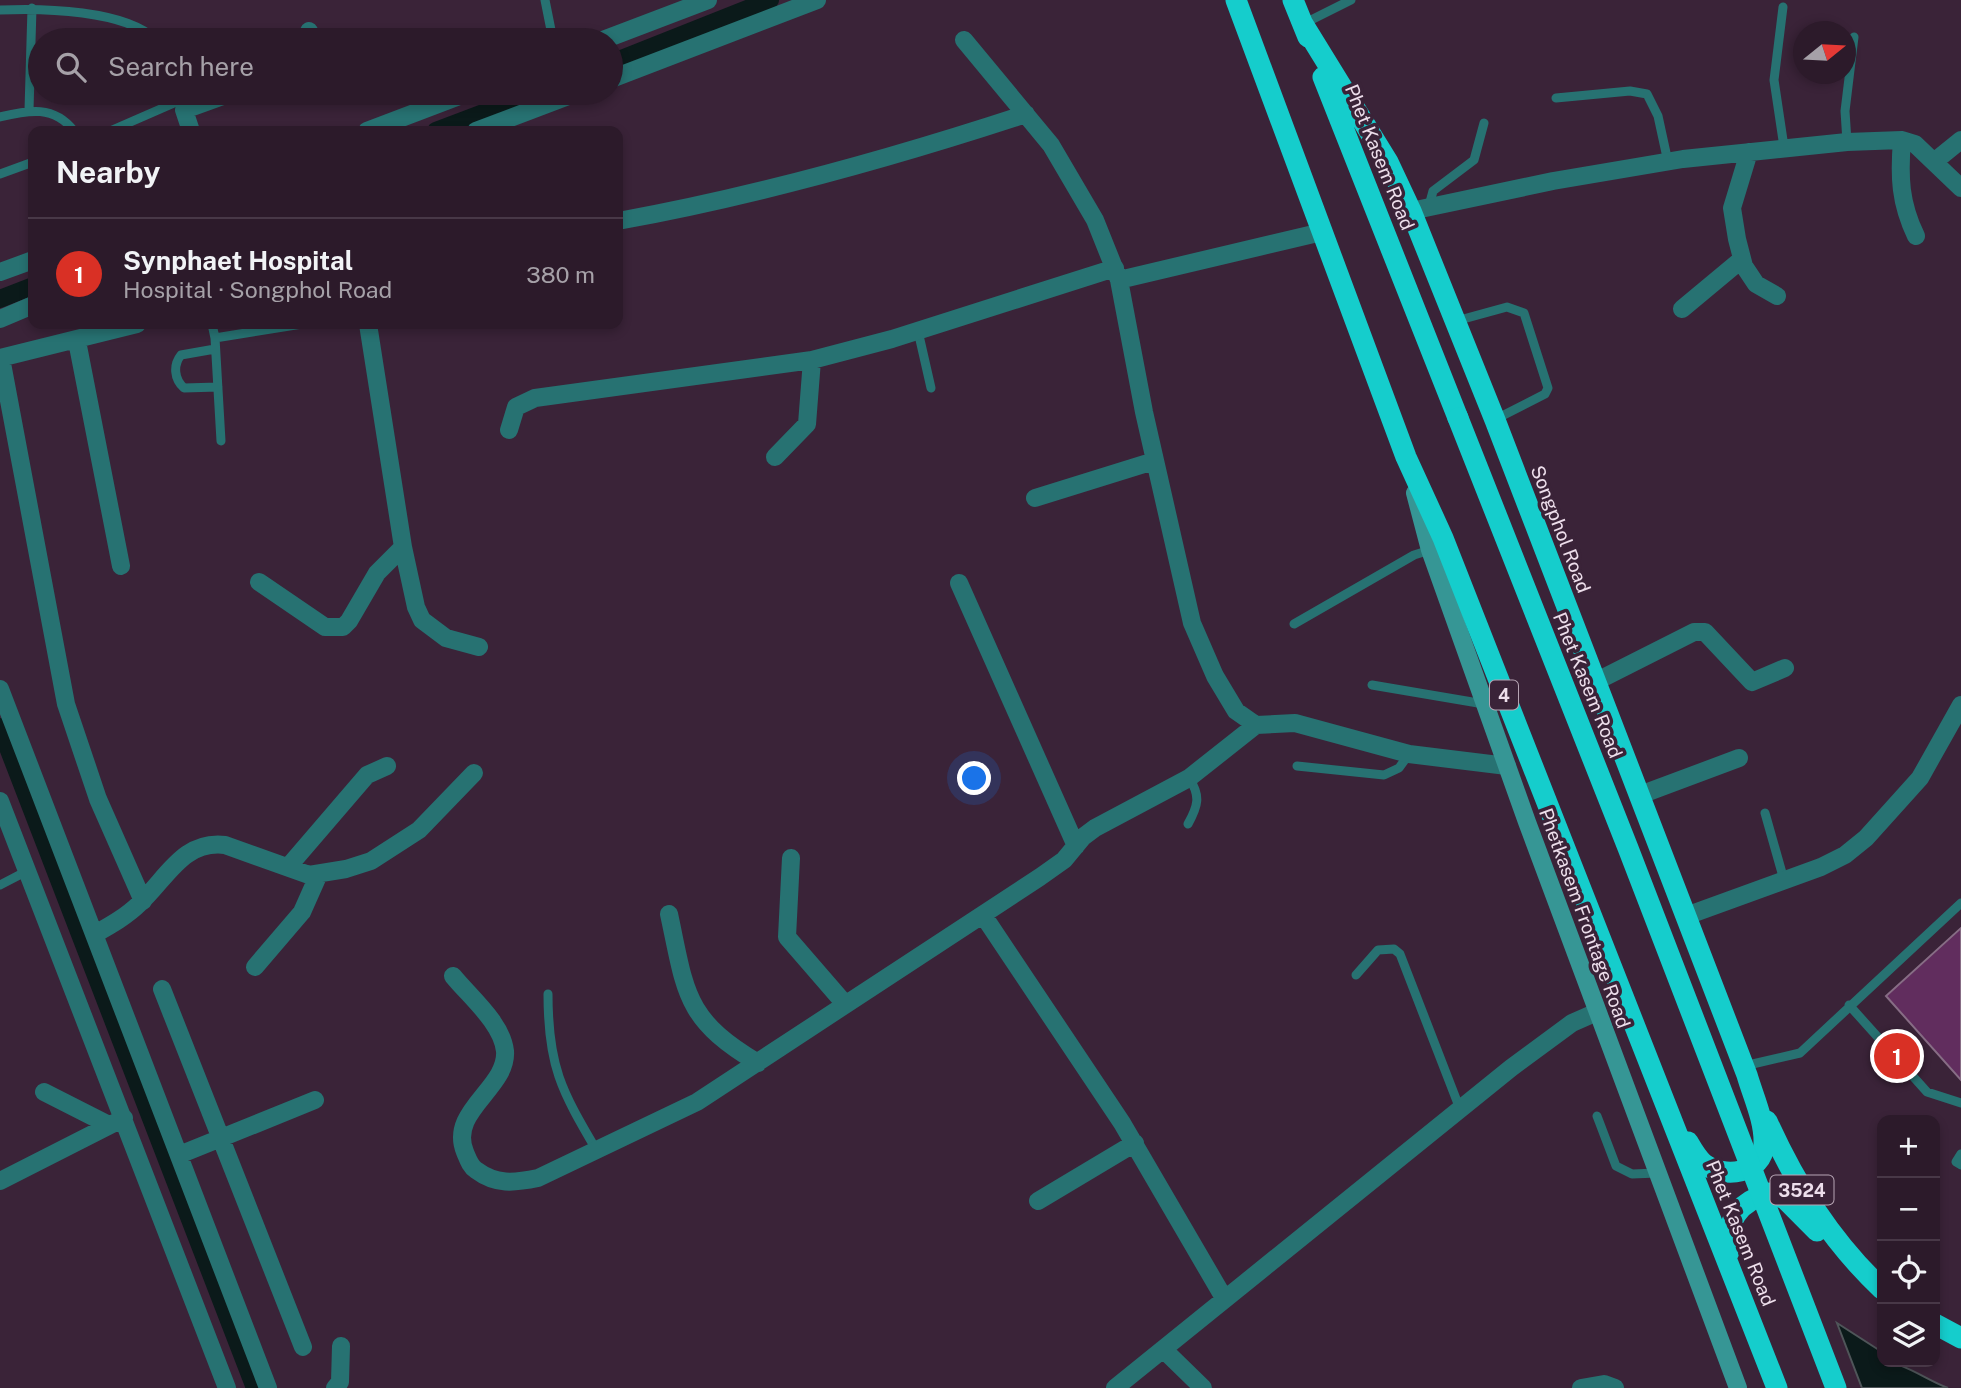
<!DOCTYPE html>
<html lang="en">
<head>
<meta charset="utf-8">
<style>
  :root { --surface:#2c1a2a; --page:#382736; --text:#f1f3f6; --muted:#a6a1a8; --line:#483847; --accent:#d93025 }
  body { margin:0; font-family:"Public Sans",sans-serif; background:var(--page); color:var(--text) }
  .controls { position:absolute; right:21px; bottom:21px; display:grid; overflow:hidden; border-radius:14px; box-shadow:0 4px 10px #0003 }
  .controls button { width:63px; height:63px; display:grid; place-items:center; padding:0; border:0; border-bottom:2px solid var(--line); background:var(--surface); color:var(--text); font:35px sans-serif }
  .compass { position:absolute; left:1793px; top:21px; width:63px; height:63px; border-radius:50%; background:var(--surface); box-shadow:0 4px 10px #0003; rotate:72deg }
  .you { position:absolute; left:975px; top:779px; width:24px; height:24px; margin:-18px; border:5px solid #fff; border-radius:50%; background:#1a73e8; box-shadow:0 0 0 10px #1a73e833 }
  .badge { display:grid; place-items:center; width:46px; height:46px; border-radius:50%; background:var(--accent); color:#fff; font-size:23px; font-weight:700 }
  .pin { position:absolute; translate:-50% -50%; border:4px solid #fff; box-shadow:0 2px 7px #0006 }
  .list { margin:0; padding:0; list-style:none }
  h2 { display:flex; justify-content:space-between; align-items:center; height:91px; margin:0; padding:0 28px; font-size:30px }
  h2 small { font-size:23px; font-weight:400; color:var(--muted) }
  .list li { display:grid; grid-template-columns:46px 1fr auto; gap:21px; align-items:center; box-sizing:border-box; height:112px; padding:0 28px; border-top:2px solid var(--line) }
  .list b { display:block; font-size:26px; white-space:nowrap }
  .list p { margin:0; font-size:23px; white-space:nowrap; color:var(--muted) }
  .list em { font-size:23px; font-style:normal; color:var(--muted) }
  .icon { flex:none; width:38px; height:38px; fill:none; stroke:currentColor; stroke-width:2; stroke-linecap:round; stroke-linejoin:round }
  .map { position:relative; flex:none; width:1961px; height:1388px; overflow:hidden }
  .search { position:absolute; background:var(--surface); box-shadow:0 4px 10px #0003; left:28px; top:28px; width:595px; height:77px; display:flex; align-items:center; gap:18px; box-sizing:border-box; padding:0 24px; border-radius:38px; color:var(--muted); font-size:26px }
  .panel { position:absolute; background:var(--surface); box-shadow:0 4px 10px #0003; left:28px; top:126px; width:595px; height:203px; border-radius:14px }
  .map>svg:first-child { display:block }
</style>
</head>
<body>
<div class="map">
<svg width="1961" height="1388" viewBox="0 0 1961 1388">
  <rect width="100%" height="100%" fill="#3a2338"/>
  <path fill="#0b1a1a" stroke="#4f5559" stroke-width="2" d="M1837 1323 1882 1352V1362C1904 1362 1926 1380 1948 1388H1862Z"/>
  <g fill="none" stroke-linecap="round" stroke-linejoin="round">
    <path stroke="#0b1a1a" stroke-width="18" d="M611 63 770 0
      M436 131 536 93
      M0 299 33 286
      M0 727 255 1388"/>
  </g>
  <path fill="#612d5e" stroke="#876d85" stroke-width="2" d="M1961 928V1080L1886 996Z"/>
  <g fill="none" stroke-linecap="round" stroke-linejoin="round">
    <path stroke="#277272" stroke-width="9" d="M545 0 553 40
      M1783 7 1774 80 1784 147
      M0 10C42 8 126 10 156 40
      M1303 24 1351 0
      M1556 98 1630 91 1647 94 1658 116 1668 162
      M29 110 32 8
      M0 117C29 110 54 105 74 131
      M110 131 181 100
      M1847 142 1845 111 1854 37
      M0 174 33 162
      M1429 206 1433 191 1474 160 1484 123
      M1456 321 1507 307 1524 313 1548 388 1545 394 1496 419
      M212 324 215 338 302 324
      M918 331 931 388
      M215 338 221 441
      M215 349 181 355C173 365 174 379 184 388L218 387
      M1294 624 1414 555 1430 550
      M1372 685 1484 704
      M1297 766 1384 775 1399 768 1409 754
      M1765 813 1784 880
      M1188 824C1198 806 1201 796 1189 778
      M0 885 27 871
      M1356 975 1378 950 1394 949 1400 954 1460 1109
      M548 994C548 1066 561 1090 597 1151
      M1849 1005 1927 1092 1961 1103
      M1744 1066 1800 1053 1961 903
      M1597 1116 1616 1166 1632 1174 1657 1173
      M1961 1154 1956 1162 1961 1165"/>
    <path stroke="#277272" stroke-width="18" d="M306 40 309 31
      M603 40 708 0
      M964 40 1051 145 1095 220 1119 280 1144 412 1192 623 1215 676 1236 711 1256 725
      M611 79 817 0
      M191 131 184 110 231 93
      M367 131 467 93
      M476 131 576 93
      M1902 140C1899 177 1900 203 1916 236
      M1749 152 1732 208 1737 239 1744 266 1756 284 1777 296
      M1935 161 1961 140
      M1411 211 1553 181 1683 159 1847 142 1902 140 1915 144 1961 188
      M618 221C756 196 892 158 1026 114
      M0 272 33 260
      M1119 280 1322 232
      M1682 309 1742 259
      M0 319 33 305
      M368 324 403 547 416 607 422 620 446 638 479 647
      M77 341 121 566
      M0 358 137 324
      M1 358 66 704 98 799 143 901
      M509 430 516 407 535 398 812 360
      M775 457 807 424 812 360 892 339 1115 268
      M1035 498 1154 461
      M259 582 325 627H343L349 621 377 573 403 547
      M959 583 1076 846
      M1595 682 1694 632H1705L1752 682 1785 668
      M0 689 268 1388
      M1640 795 1739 758
      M0 801 227 1388
      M791 858 787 937 845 1004
      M288 867 367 775 387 766
      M669 914C686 993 684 1019 758 1063
      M983 915 1122 1123 1224 1298
      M1686 916 1821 867 1845 855 1866 838 1920 778 1961 705
      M95 934C111 925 127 916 140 903 167 878 183 840 225 845L309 875 346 869 371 861 419 830 474 773
      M255 967 302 912 318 876
      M453 976C470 997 502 1023 505 1051 508 1088 448 1111 465 1152 468 1159 470 1166 476 1170 496 1185 514 1183 538 1178L697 1102 1040 877 1064 860 1083 837 1095 828 1189 778 1256 725 1295 723 1409 754 1507 766
      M162 989 303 1347
      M44 1092 109 1125
      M179 1155 315 1100
      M0 1181 124 1118
      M1038 1201 1135 1143
      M1163 1349 1203 1388
      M335 1388 340 1382 341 1346
      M1115 1388 1511 1068 1572 1023 1597 1012
      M1581 1388 1604 1384 1615 1388"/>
    <path stroke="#369695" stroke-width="18" d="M1415 493 1430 550 1527 822 1738 1388"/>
    <path stroke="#15cdcc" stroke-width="21" d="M1236 0 1406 457 1443 538 1777 1388
      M1293 0 1308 37
      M1303 24 1388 162 1411 211 1495 420 1747 1075C1753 1096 1765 1121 1764 1144 1763 1174 1724 1179 1704 1164 1698 1159 1692 1149 1688 1142
      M1323 77 1458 418
      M1767 1121C1796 1185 1831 1241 1882 1289
      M1729 1252C1725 1220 1739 1202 1769 1193L1785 1199 1817 1231
      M1935 1324 1961 1338"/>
    <path stroke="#15cdcc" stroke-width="21" d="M1458 418 1628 848 1836 1388"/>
  </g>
  <g text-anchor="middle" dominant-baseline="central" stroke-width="7" stroke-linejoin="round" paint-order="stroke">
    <g fill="#3a2338" stroke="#b7a6b5" stroke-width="2">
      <rect x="1490" y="680.5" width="28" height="29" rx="5"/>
      <rect x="1770.5" y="1175.5" width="63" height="29" rx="5"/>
    </g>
    <g font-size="18" font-weight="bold" fill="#eddeeb">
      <text x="1504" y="695">4</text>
      <text x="1802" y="1190">3524</text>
    </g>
    <g font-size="19" fill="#eddeeb" stroke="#3a2338">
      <text transform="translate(1380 157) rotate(68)">Phet Kasem Road</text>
      <text transform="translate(1561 529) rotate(69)">Songphol Road</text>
      <text transform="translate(1588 685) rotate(68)">Phet Kasem Road</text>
      <text transform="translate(1585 918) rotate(70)">Phetkasem Frontage Road</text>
      <text transform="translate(1741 1233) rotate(68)">Phet Kasem Road</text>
    </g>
  </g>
</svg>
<div class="controls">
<button>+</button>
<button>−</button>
<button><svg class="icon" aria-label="locate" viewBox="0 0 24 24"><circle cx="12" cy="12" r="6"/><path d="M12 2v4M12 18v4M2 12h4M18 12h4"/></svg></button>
<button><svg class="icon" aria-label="layers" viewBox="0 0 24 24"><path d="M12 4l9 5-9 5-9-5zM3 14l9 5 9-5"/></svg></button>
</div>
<svg class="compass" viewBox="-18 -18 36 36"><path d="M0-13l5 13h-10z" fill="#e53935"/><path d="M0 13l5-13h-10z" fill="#a6a1a8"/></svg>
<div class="you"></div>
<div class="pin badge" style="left:1897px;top:1056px">1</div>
<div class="search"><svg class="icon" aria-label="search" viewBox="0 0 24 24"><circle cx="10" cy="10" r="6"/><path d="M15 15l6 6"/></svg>Search here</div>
<section class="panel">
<h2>Nearby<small></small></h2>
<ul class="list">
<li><span class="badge">1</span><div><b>Synphaet Hospital</b><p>Hospital · Songphol Road</p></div><em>380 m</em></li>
</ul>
</section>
</div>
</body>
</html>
